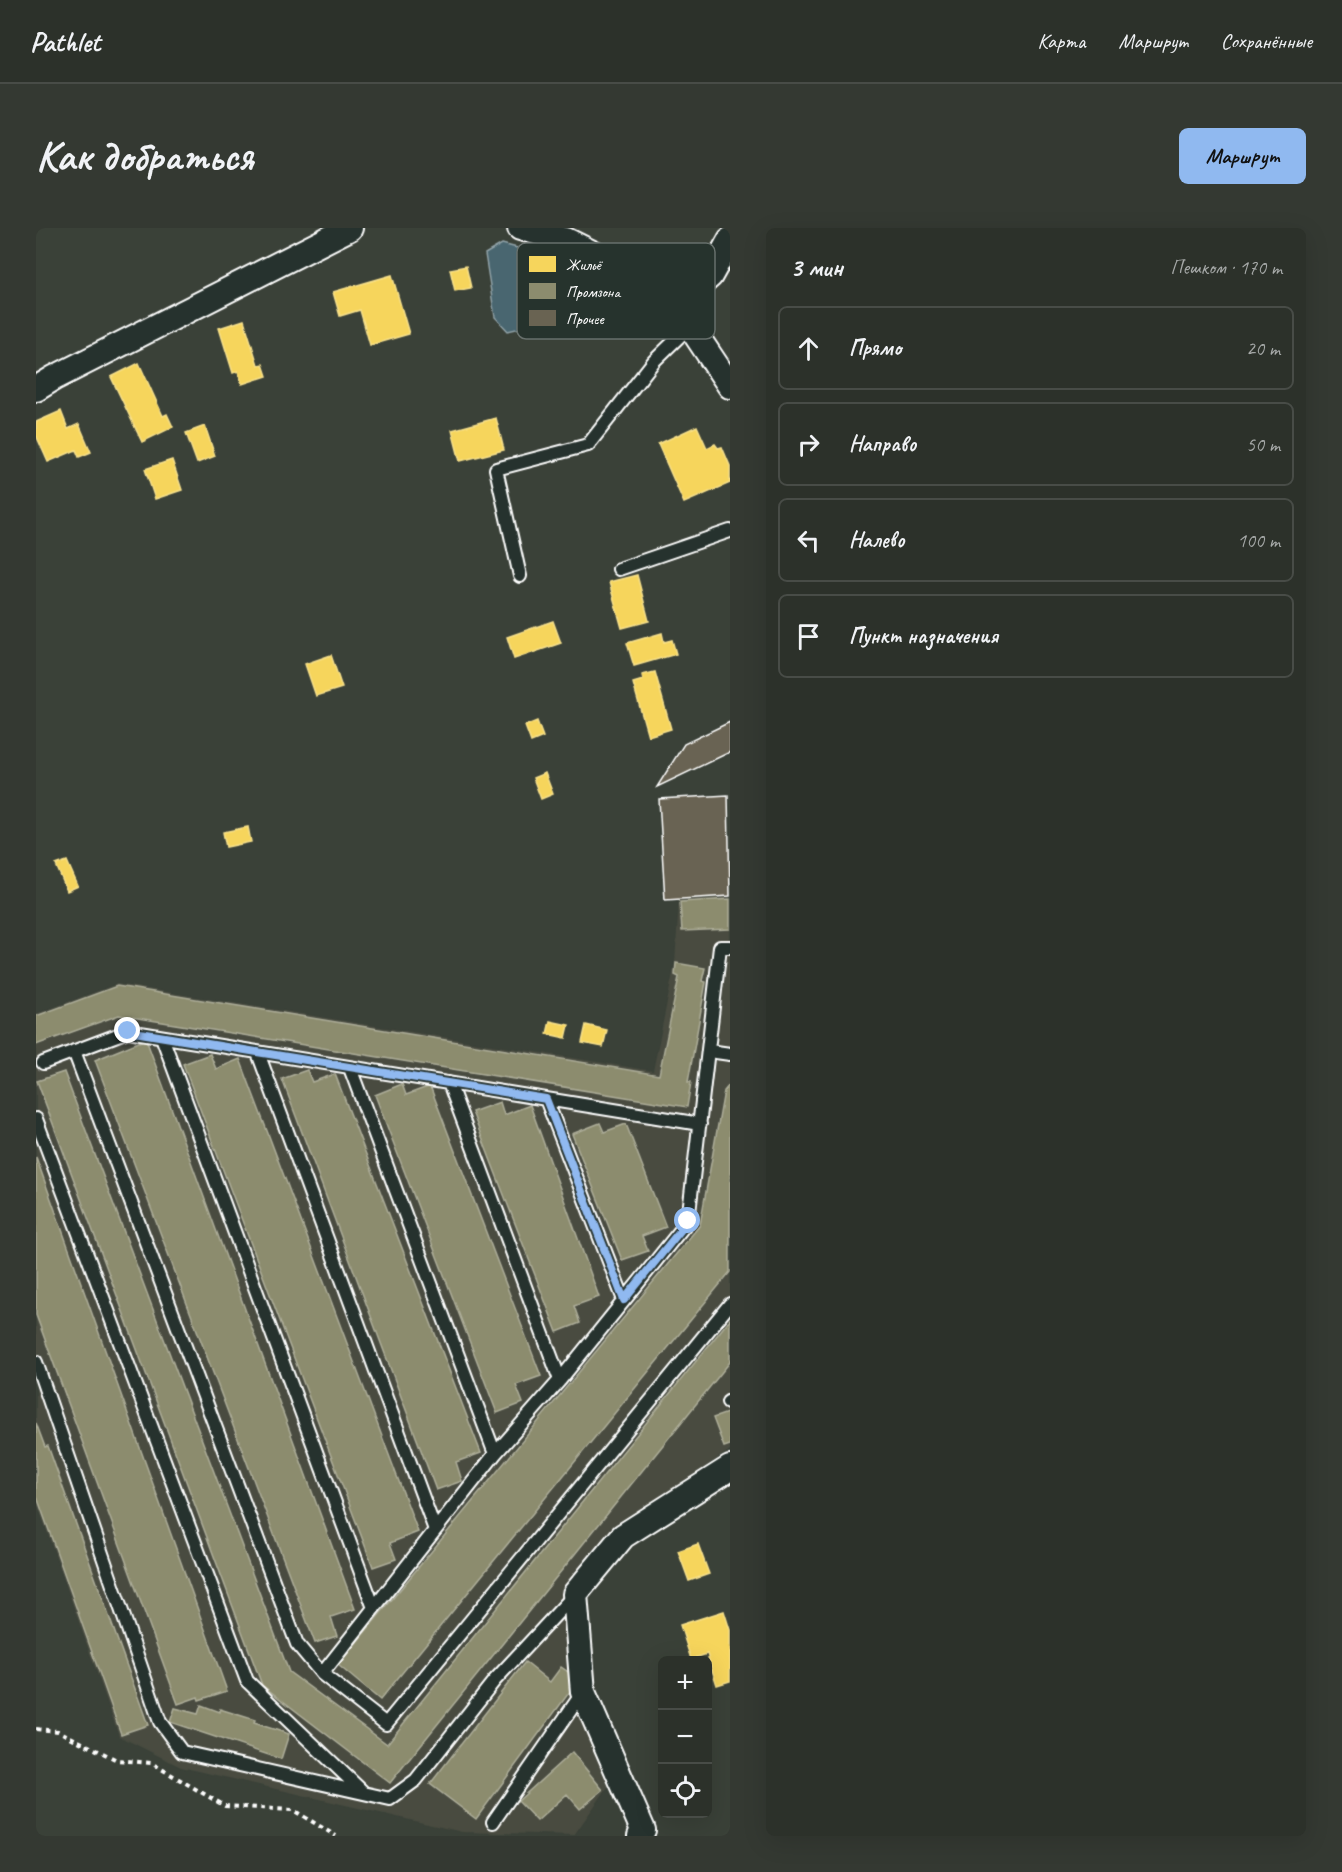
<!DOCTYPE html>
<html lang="ru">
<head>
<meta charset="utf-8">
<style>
  :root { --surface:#2c312a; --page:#343932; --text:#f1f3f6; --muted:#a6a9a8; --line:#484c47; --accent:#90b9f0 }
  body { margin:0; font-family:Caveat,sans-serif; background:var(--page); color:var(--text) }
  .controls { position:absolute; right:18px; bottom:18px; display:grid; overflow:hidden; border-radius:9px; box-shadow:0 6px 24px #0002 }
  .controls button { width:54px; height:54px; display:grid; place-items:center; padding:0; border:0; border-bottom:2px solid var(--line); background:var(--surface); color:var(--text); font:30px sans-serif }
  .stop { position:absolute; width:18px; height:18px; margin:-14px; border:4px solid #90b9f0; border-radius:50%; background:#fff }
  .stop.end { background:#90b9f0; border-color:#fff; box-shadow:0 2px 6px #0008 }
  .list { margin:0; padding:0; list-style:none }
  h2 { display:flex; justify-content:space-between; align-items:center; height:78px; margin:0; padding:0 24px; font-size:26px }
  h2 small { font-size:20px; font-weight:400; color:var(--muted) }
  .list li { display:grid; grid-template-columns:39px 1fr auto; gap:18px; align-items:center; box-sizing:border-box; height:84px; margin:0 12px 12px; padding:0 12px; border:2px solid var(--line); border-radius:9px }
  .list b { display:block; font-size:22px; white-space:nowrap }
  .list em { font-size:20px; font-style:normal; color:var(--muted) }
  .icon { flex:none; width:33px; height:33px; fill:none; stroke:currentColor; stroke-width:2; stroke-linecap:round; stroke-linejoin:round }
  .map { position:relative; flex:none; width:694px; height:1608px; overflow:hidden; border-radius:9px }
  header { display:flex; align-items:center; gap:36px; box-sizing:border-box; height:84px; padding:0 30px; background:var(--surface); border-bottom:2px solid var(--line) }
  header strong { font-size:28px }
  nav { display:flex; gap:33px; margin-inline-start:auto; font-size:21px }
  .intro { display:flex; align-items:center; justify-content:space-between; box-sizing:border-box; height:144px; padding:0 36px }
  h1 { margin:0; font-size:42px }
  .button { padding:15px 27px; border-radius:9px; background:var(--accent); color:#111; font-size:21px; font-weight:700 }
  main { display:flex; gap:36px; padding:0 36px }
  aside { flex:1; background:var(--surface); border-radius:9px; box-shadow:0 6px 24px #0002 }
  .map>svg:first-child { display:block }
</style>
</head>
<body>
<header>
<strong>Pathlet</strong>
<nav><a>Карта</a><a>Маршрут</a><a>Сохранённые</a></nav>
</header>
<div class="intro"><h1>Как добраться</h1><a class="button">Маршрут</a></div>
<main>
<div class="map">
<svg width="694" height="1608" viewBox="0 0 694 1608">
  <rect width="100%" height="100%" fill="#3a4138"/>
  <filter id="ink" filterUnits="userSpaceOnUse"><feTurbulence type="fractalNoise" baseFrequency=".0167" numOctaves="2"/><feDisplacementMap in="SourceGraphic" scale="12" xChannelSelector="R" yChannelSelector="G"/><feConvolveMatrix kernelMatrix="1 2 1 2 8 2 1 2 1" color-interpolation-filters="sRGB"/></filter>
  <g filter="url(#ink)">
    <path fill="#484b40" d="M694 669V1222L584 1297 527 1364 539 1464 574 1556 538 1607 426 1604 145 1539 83 1508 0 1272V786L81 756 617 843 639 735 643 672Z"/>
    <path fill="#49666f" stroke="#92a3a9" stroke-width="1.5" d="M466 16 489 22 515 43V61L500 69 489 79 493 98 472 103 459 89 449 26Z"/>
    <path fill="#f6d55c" stroke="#f9e28d" stroke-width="1.5" d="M430 38 435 60 419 63 414 41Z
      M356 47 373 106 334 117 324 82 304 88 297 64Z
      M208 92 222 137 227 136 231 148 206 156 202 143 197 145 183 100Z
      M103 135 127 188 131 186 137 199 106 214 75 149Z
      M25 183 32 201 43 196 55 224 43 229 40 222 12 234 0 207V194Z
      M460 190 468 222 424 233 416 202Z
      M169 198 179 228 161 235 150 205Z
      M661 198 671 220 679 216 682 220 686 219 694 238V255L648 275 622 216Z
      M136 232 146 262 119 271 109 241Z
      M601 347 613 393 586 400 573 354Z
      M517 393 525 415 478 431 471 409Z
      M626 405 628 414 636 412 640 426 598 438 591 415Z
      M295 427 306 460 280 468 269 436Z
      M619 444 635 501 612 508 597 455 607 452 606 447Z
      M501 493 507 509 495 514 489 498Z
      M509 545 517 566 505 571 497 550Z
      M212 599 215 614 190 619 187 604Z
      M31 633 42 658 31 663 20 637Z
      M514 793 533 797 530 810 511 806Z
      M550 797 571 802 567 819 546 815Z
      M662 1316 673 1346 653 1353 642 1323Z
      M688 1383 694 1402V1453L681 1457 671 1426 655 1431 644 1397Z"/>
    <path fill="#8c8c6e" stroke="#aeae9a" stroke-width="1.5" d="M694 671V701L646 703 644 674Z
      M640 735 669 740 666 753 670 754 652 854H655L651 879 83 787 0 817V788L81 758 623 847 643 749 639 747Z
      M110 811 319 1381 295 1389 301 1408 279 1415 59 832Z
      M174 826 180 841 204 831 382 1304 354 1315 360 1331 337 1339 147 836Z
      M271 842 276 854 299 846 445 1225 420 1234 426 1253 400 1262 246 851Z
      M28 844 253 1444 351 1516 694 1091V1134L354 1555 226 1457 1 853Z
      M366 856 370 867 394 858 505 1148 480 1157 487 1175 461 1185 339 867Z
      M694 856V1044L344 1472 302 1437 664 997 688 863Z
      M464 874 468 887 494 877 563 1069 538 1078 544 1095 521 1104 436 884Z
      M564 895 568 904 590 896 630 999 606 1008 612 1023 586 1032 536 906Z
      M0 929 191 1463 163 1472 162 1469 142 1476 0 1087Z
      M694 1184V1217L688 1219 677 1190Z
      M0 1195 9 1219 12 1218 112 1497 85 1506 0 1266Z
      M489 1434 514 1454 525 1439 535 1446V1462L440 1591 394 1556Z
      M165 1477 184 1484V1481L219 1492 218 1495 253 1506 245 1531 134 1494 139 1480 162 1486Z
      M536 1524 567 1562 544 1581 531 1566 501 1593 482 1573Z"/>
    <path fill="#696352" stroke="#fff" stroke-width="1.5" d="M694 494V524L621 559 648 516Z
      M692 567 694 668 629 672 623 571Z"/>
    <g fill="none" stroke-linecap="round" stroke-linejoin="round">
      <g stroke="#fff" stroke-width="16">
        <path id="service" d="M583 341 694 303
          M484 348 460 241 552 217 618 133 654 98
          M126 809 338 1380
          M38 823 261 1416 286 1446 350 1496 694 1076
          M673 823 694 826
          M222 825 399 1302
          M7 835 92 803 664 896
          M314 840 459 1226
          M413 855 524 1152
          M510 871 588 1072
          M0 891 211 1453 327 1564
          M0 1134 124 1494 146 1524 354 1571 380 1552 458 1453 539 1366
          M692 1174 694 1173
          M286 1446 459 1226 524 1152 652 993 684 719H694
          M457 1594 547 1464"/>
      </g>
      <g stroke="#fff" stroke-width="28">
        <path id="minor" d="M484 0 530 12 617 55 642 76 654 98 694 158
          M642 76 674 48 694 12
          M0 161 18 150 314 0
          M604 1608 607 1602 547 1464 539 1366 587 1308 694 1240"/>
      </g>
      <path stroke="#fff" stroke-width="4" stroke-dasharray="4.5 4.5" stroke-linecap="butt" d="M0 1501 22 1503 81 1532 115 1535 189 1578 257 1582 300 1608"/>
      <use href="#service" stroke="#26332d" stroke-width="12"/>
      <use href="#minor" stroke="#26332d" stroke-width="24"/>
    </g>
  </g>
  <g fill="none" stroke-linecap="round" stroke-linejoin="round" filter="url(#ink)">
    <path stroke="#90b9f0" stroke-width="8" d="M92 803 510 871 588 1072 652 993"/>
  </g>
  <rect x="481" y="15" width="198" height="96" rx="9" fill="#26332d" stroke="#67706c" stroke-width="1.5"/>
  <rect x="493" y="28" width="27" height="16" fill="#f6d55c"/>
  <rect x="493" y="55" width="27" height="16" fill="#8c8c6e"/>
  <rect x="493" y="82" width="27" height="16" fill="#696352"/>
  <g font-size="16" fill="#fff">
    <text x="530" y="42">Жильё</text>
    <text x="530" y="69">Промзона</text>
    <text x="530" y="96">Прочее</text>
  </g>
</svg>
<div class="controls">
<button>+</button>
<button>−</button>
<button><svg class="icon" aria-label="locate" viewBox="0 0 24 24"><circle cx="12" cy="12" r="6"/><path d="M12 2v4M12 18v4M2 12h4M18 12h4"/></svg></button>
</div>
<div class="stop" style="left:652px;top:993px"></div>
<div class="stop end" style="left:92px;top:803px"></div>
</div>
<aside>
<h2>3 мин<small>Пешком · 170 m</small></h2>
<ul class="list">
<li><svg class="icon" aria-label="ahead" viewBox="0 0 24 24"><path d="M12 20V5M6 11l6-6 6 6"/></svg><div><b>Прямо</b></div><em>20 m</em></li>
<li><svg class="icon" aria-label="right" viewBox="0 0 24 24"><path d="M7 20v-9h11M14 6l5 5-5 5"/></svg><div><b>Направо</b></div><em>50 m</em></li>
<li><svg class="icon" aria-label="left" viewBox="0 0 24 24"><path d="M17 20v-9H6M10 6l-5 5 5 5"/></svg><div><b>Налево</b></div><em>100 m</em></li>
<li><svg class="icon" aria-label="arrive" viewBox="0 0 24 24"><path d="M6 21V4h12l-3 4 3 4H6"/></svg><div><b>Пункт назначения</b></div></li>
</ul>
</aside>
</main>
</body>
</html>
